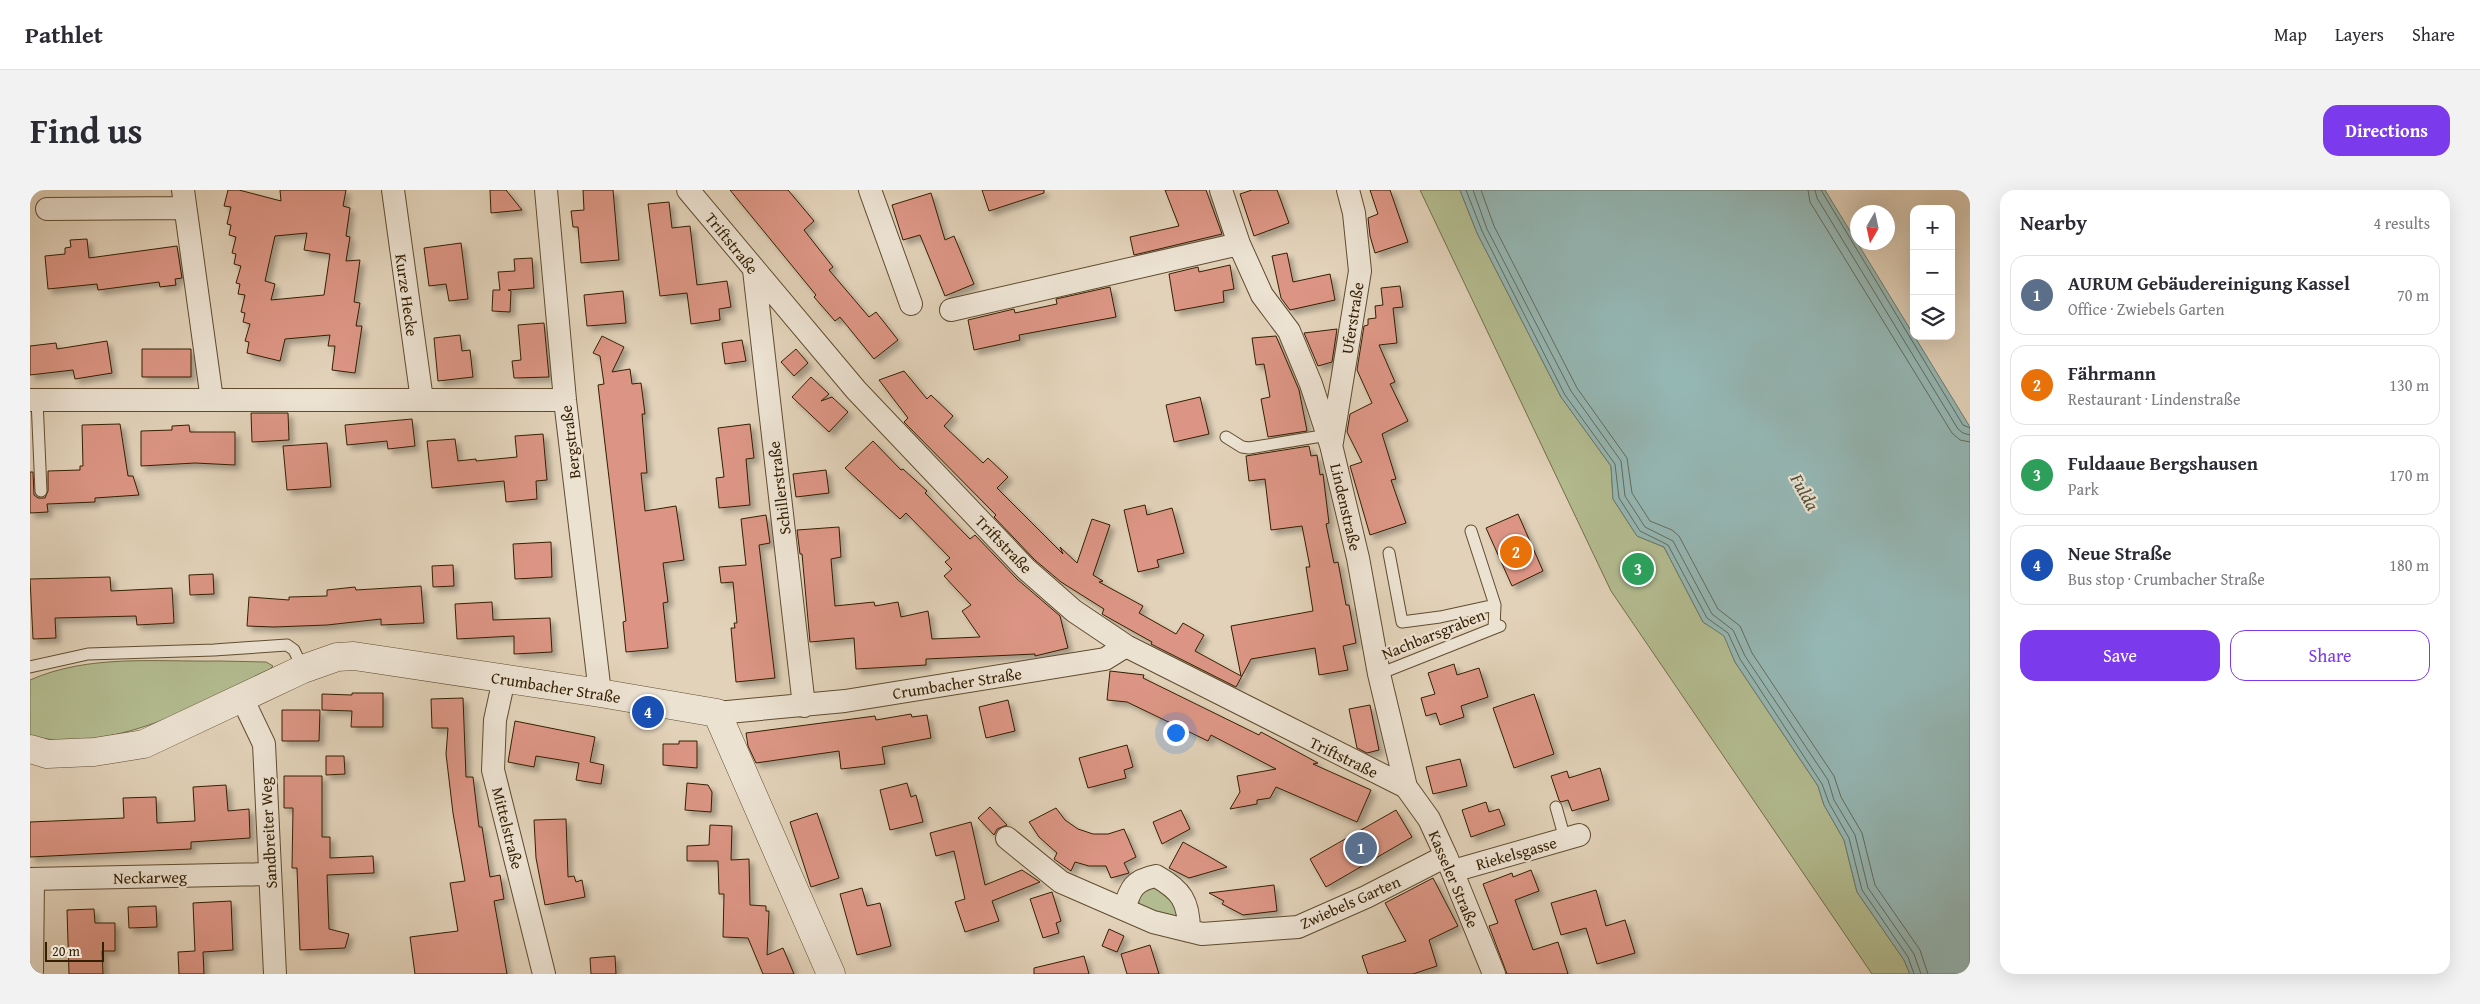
<!DOCTYPE html>
<html lang="en">
<head>
<meta charset="utf-8">
<style>
  :root { --surface:#fff; --page:#f2f2f3; --text:#2b2b33; --muted:#7c7c81; --line:#e1e1e2; --accent:#7c3aed }
  body { margin:0; font-family:"Gentium Book Plus",serif; background:var(--page); color:var(--text) }
  .controls { position:absolute; right:15px; top:15px; display:grid; overflow:hidden; border-radius:10px; box-shadow:0 5px 20px #0002 }
  .controls button { width:45px; height:45px; display:grid; place-items:center; padding:0; border:0; border-bottom:1px solid var(--line); background:var(--surface); color:var(--text); font:25px sans-serif }
  .compass { position:absolute; left:1820px; top:15px; width:45px; height:45px; border-radius:50%; background:var(--surface); box-shadow:0 5px 20px #0002; rotate:189deg }
  .scale { position:absolute; left:15px; bottom:12px; width:59px; box-sizing:border-box; padding-left:5px; border:2px solid #341f01; border-top:0; font-size:14px; line-height:18px; white-space:nowrap; color:#341f01; -webkit-text-stroke:4px #ece2d2; paint-order:stroke }
  .you { position:absolute; left:1145px; top:542px; width:18px; height:18px; margin:-12px; border:4px solid #fff; border-radius:50%; background:#1a73e8; box-shadow:0 0 0 8px #1a73e833 }
  .badge { display:grid; place-items:center; width:32px; height:32px; border-radius:50%; background:var(--accent); color:#fff; font-size:16px; font-weight:700 }
  .pin { position:absolute; translate:-50% -50%; border:2px solid #fff; box-shadow:0 1px 5px #0006 }
  .list { margin:0; padding:0; list-style:none }
  h2 { display:flex; justify-content:space-between; align-items:center; height:65px; margin:0; padding:0 20px; font-size:21px }
  h2 small { font-size:16px; font-weight:400; color:var(--muted) }
  .list li { display:grid; grid-template-columns:32px 1fr auto; gap:15px; align-items:center; box-sizing:border-box; height:80px; margin:0 10px 10px; padding:0 10px; border:1px solid var(--line); border-radius:15px }
  .list b { display:block; font-size:19px; white-space:nowrap }
  .list p { margin:0; font-size:16px; white-space:nowrap; color:var(--muted) }
  .list em { font-size:16px; font-style:normal; color:var(--muted) }
  .actions { display:flex; gap:10px; padding:15px 20px }
  .actions a { flex:1; padding:11px 0; border:1px solid var(--accent); border-radius:15px; text-align:center; font-size:18px; color:var(--accent) }
  .actions .main { background:var(--accent); color:#fff }
  .icon { flex:none; width:28px; height:28px; fill:none; stroke:currentColor; stroke-width:2; stroke-linecap:round; stroke-linejoin:round }
  .map { position:relative; flex:none; width:1940px; height:784px; overflow:hidden; border-radius:15px }
  header { display:flex; align-items:center; gap:30px; box-sizing:border-box; height:70px; padding:0 25px; background:var(--surface); border-bottom:1px solid var(--line) }
  header strong { font-size:24px }
  nav { display:flex; gap:28px; margin-inline-start:auto; font-size:18px }
  .intro { display:flex; align-items:center; justify-content:space-between; box-sizing:border-box; height:120px; padding:0 30px }
  h1 { margin:0; font-size:35px }
  .button { padding:12px 22px; border-radius:15px; background:var(--accent); color:#fff; font-size:18px; font-weight:700 }
  main { display:flex; gap:30px; padding:0 30px }
  aside { flex:1; background:var(--surface); border-radius:15px; box-shadow:0 5px 20px #0002 }
  .map>svg:first-child { display:block }
</style>
</head>
<body>
<header>
<strong>Pathlet</strong>
<nav><a>Map</a><a>Layers</a><a>Share</a></nav>
</header>
<div class="intro"><h1>Find us</h1><a class="button">Directions</a></div>
<main>
<div class="map">
<svg width="1940" height="784" viewBox="0 0 1940 784">
  <defs>
    <filter id="shadow"><feDropShadow dx="4.5" dy="4.5" stdDeviation="2.5" flood-color="#0004"/></filter>
  </defs>
  <rect width="100%" height="100%" fill="#e2d2b9"/>
  <filter id="stains"><feTurbulence type="fractalNoise" baseFrequency=".004" numOctaves="4"/><feColorMatrix values="0 0 0 0 .2 0 0 0 0 .09 0 0 0 0 .02 0 0 0 .5 -.17"/></filter>
  <radialGradient id="worn" r=".72"><stop offset=".6" stop-color="#630" stop-opacity="0"/><stop offset="1" stop-color="#630" stop-opacity=".3"/></radialGradient>
  <path fill="#b3bc90" stroke="#746e48" d="M1390 0H1430L1447 43 1531 207 1581 276 1583 309 1607 346 1634 357 1673 432 1694 445 1705 472 1788 596 1794 615 1814 650 1827 702 1874 770 1880 784H1842L1581 401Z
    M189 471 236 472 243 476 238 481C168 515 82 565 0 546V490C59 464 126 472 189 471Z
    M1117 697H1131L1150 720 1145 730 1109 717V709Z"/>
  <path fill="#95b7b4" stroke="#6e7a6c" d="M1430 0H1795L1940 237V784H1880L1874 770 1827 702 1814 650 1794 615 1788 596 1705 472 1694 446 1673 432 1634 357 1607 346 1583 309 1581 276 1531 207 1447 43Z"/>
  <g fill="none" stroke-linecap="round" stroke-linejoin="round">
    <path stroke="#646b5a" stroke-width="1" d="M1436 0 1452 41 1535 205 1585 274 1589 308 1610 341 1638 355 1677 428 1698 443 1710 469 1792 594 1799 613 1819 648 1832 700 1878 767 1884 784
      M1443 0 1457 39 1541 201 1591 271 1595 306 1615 337 1643 351 1682 424 1703 440 1715 466 1798 590 1804 610 1825 645 1838 698 1884 764 1891 784
      M1451 0 1464 36 1547 198 1597 268 1602 303 1620 331 1642 340 1649 346 1688 419 1710 436 1722 463 1804 586 1811 607 1832 643 1845 695 1890 760 1898 784
      M1778 0 1780 12 1922 243 1930 250 1940 252
      M1785 0 1787 8 1928 239 1933 243 1940 245
      M1791 0 1933 235 1940 238"/>
  </g>
  <path fill="#dc9584" stroke="#341f01" fill-rule="evenodd" filter="url(#shadow)" d="M198 0H209L251 11 250 0H316L313 16 320 18 316 46 320 47 316 71 330 70 324 112 330 113 326 136H332L325 183 302 180 305 156H298L300 145 255 149 250 171 217 163 219 152 215 151 220 134 213 132 215 123 211 122 215 105 208 104 210 94 206 93 211 76 204 74 206 64 202 63 206 47 199 45 201 35 197 34 201 17 194 16ZM277 43 274 60 300 64 294 105 241 110 245 94 235 91 245 46Z
    M460 0H476L492 20 461 23Z
    M553 0H583L589 70 551 73 548 37H543L541 21 554 20Z
    M700 0H758L784 31 774 40 803 77 799 80 839 127 846 122 868 150 844 169 810 127 805 131 784 107 786 105Z
    M952 0H1014V3L959 21Z
    M1135 0H1176L1192 44 1104 65 1100 47 1149 36Z
    M1222 0H1247L1259 33 1224 46 1210 4Z
    M1340 0H1360L1378 52 1345 63 1340 46 1338 28 1348 24Z
    M901 3 915 50 924 46 944 94 915 106 890 45 873 50 862 15Z
    M639 12 642 38 660 36 667 95 697 91 701 117 689 119 690 130 661 134 657 103 630 106 618 14Z
    M57 49 59 68 147 56 152 88 145 89 146 95 130 97 129 92 68 100 67 94 18 99 15 66 35 64V58L41 57 40 50Z
    M431 53 438 109 419 111 416 94 399 96 394 58Z
    M1257 63 1263 92 1300 84 1305 110 1260 120 1251 108 1242 66Z
    M502 68 504 98 478 100 481 101 480 122 462 121 463 100H470L468 82 485 81 484 69Z
    M1200 75 1204 99 1193 101 1194 112 1145 121 1139 84 1168 77 1169 82Z
    M1370 96 1373 117 1363 118 1367 153 1349 155 1365 192 1360 194 1378 231 1352 244 1366 289 1361 290 1376 333 1340 345 1320 276 1332 272 1317 242 1320 224 1342 213 1327 180 1334 136 1338 135V129L1346 128 1345 116 1353 115 1351 98Z
    M1080 97 1086 127 989 145 990 150 944 160 938 130 984 119 985 123 1027 114 1026 109Z
    M593 101 596 133 557 136 554 105Z
    M514 133 519 187 484 188 482 171 491 170 488 135Z
    M1307 139 1302 172 1288 176 1274 143Z
    M430 145 432 161 440 160 443 187 408 191 404 148Z
    M572 146 594 157 582 182 600 179 602 194 611 193 615 224H612L617 283H611L615 321 646 316 654 370 633 373 638 412 633 413 638 458 596 462 593 432 596 431 568 195 574 194 570 166 563 163Z
    M1246 146 1269 200 1277 241 1238 247 1231 209 1240 207 1234 174 1226 175 1222 148Z
    M712 150 716 171 695 174 692 153Z
    M77 151 82 183 45 189 43 180 0 185V156L26 153 27 159Z
    M112 159H161V187H112Z
    M766 159 778 173 764 186 751 172Z
    M874 181 897 209 901 205 923 226 914 236 953 273 958 268 978 287 967 298 1033 364 1030 357 1047 373 1062 329 1080 335 1063 385 1073 391 1069 392 1113 416 1109 423 1146 444 1153 433 1174 445 1165 461 1211 486 1201 436 1283 421 1276 377H1280L1272 336 1241 340 1235 289 1219 291 1216 266 1279 256 1281 266 1287 265 1290 285 1293 284 1299 333 1296 334 1304 373 1308 372 1316 415H1319L1326 453 1313 456 1318 480 1289 485 1285 458 1221 469 1206 497 1121 454 1122 452 1072 424 1074 419 1031 392 1005 370 964 327 966 325 874 232 878 228 849 190Z
    M781 187 799 204 791 211 802 207 818 222 799 242 762 207Z
    M1170 207 1179 244 1144 252 1136 215Z
    M221 223H258L259 250 222 252Z
    M382 229 385 256 358 259 357 251 317 255 315 235Z
    M90 234 98 286H103L109 305 65 308V312L17 314 18 322 0 323V282H3L4 305 8 308H15L18 301V281L50 280V276H53L52 235Z
    M720 234 724 268 716 269 720 315 689 318 686 288 694 287 688 238Z
    M159 235 160 242H205V275L165 273 111 276V241L142 240V236Z
    M513 244 517 290 506 291 507 309 476 312 474 291 402 298 397 251 425 249 428 271 446 269V271L487 267 485 246Z
    M843 251 871 280 873 279 897 301 895 303 940 349 945 345 987 389 1030 426 1038 458 1005 466V464L896 469V475L826 479 824 448 780 452 772 364H770L767 340 809 337 811 367 801 369 805 416 844 412 845 416 868 412 871 427 898 421 902 449 950 447 932 421 941 415 914 386 922 379 915 372 920 368 876 323 870 329 815 278Z
    M297 253 301 297 257 300 253 256Z
    M796 280 799 303 766 307 763 284Z
    M1115 315 1117 325 1142 318 1154 363 1127 370 1129 377 1108 382 1094 320Z
    M1488 324 1513 381 1482 396 1456 338Z
    M736 325 740 353 729 355 745 488 706 492 701 438H705L704 433H707L703 392 691 393 689 377 716 375 711 329Z
    M521 352 522 387 485 389 483 354Z
    M423 375 424 396 403 397 402 376Z
    M183 384 184 404 160 405 159 385Z
    M80 387 81 401 142 398 144 433 107 435 106 426 25 428 26 448 3 449 0 389Z
    M391 396 394 433 351 435V429L297 435 244 437 217 436 219 407 259 410V407L297 406V400L325 397 326 400Z
    M462 412 463 430 520 428 522 462 484 464V446L427 449 425 414Z
    M1424 474 1427 485 1449 478 1458 507 1431 516 1434 527 1410 535 1406 523 1396 526 1391 508 1405 504 1398 483Z
    M1080 481 1114 485 1113 488 1229 545 1231 542 1288 573 1283 574 1341 600 1327 632 1246 597 1240 608 1227 610V614L1200 619 1210 602 1207 586 1246 579 1181 545 1178 551 1097 512 1077 510Z
    M322 503H353V537H321L322 521 292 520V504L322 505Z
    M1504 504 1524 564 1484 578 1463 518Z
    M433 508 436 587H443L449 637H452L460 687 470 685 474 709 464 711 477 784H385L380 747 428 741 420 693 435 691 423 623 416 564 418 538H402L401 509Z
    M978 510 985 541 956 548 949 517Z
    M1340 515 1349 560 1337 563 1327 558 1319 519Z
    M252 520H290L289 551H252Z
    M881 524 882 527 897 525 901 548 852 557 855 574 811 579 809 561 726 573 718 556 716 543 845 526 846 530Z
    M485 531 565 547 560 572 574 575 571 594 546 590 549 573 506 566 504 577 478 572Z
    M649 551H667V578L633 575V554H649Z
    M1097 555 1103 577 1094 580 1096 588 1058 598 1049 568Z
    M296 566H314L315 584 296 585Z
    M1430 569 1437 596 1403 604 1396 577Z
    M1570 578 1579 610 1542 621 1538 610 1531 612 1529 610 1521 586 1537 581 1539 588Z
    M254 586H292V647H300V668L343 666 344 683 297 685 299 739 319 744 315 758 270 760 267 678H262L263 618H254Z
    M657 593 678 595 682 602 681 622 655 620Z
    M877 593 881 607 886 605 893 632 860 640 850 600Z
    M196 595 198 621 219 619 220 648 161 652V659L0 667V632L94 628 93 608 126 607 127 633 165 631 163 597Z
    M1456 612 1459 622 1469 619 1475 635 1441 647 1432 620Z
    M960 617 977 635 967 639 964 645 948 628Z
    M1026 618 1035 630 1048 639 1063 644H1078L1094 639 1106 667 1094 673 1099 683 1081 688 1076 676H1059L1045 672 1041 681 1024 669 1027 663 1009 647 999 632Z
    M1151 620 1160 639 1132 654 1123 632Z
    M1366 620 1382 647 1296 697 1280 669Z
    M787 623 809 688 781 697 760 632Z
    M536 629 538 687 544 686 546 692 552 690 555 707 515 715 506 668 504 630Z
    M941 632 955 695 992 680 1010 692 962 711 969 731 935 742 925 712 935 709 924 661 906 666 900 643Z
    M680 635 702 636 701 670 719 669 720 715 736 716V721H739L737 765 753 758 764 784H733L718 748 693 747 694 704H689L688 671H657V656L679 655Z
    M1153 652 1180 667 1197 677 1159 688 1139 678Z
    M1501 680 1509 701 1485 710 1503 760 1528 752 1538 784H1477L1459 736 1468 733 1453 694 1482 683 1483 687Z
    M1403 688 1428 736 1399 750 1407 776 1383 784H1338L1332 766 1376 751 1355 713Z
    M1244 695 1247 721 1213 725 1192 714 1194 711 1179 703Z
    M832 698 837 716 850 713 861 756 827 765 810 704Z
    M1566 700 1576 736 1595 730 1605 763 1567 774 1556 738 1531 745 1521 713Z
    M1022 702 1031 731 1026 733 1029 743 1013 748 1000 709Z
    M201 711 203 760 173 762 174 784H149L148 762 165 761 163 713Z
    M126 716 127 737 99 738 98 717Z
    M64 719 65 733H85V761H72L73 784H39L37 720Z
    M1079 739 1094 746 1087 762 1072 756Z
    M1120 755 1129 784H1097L1091 764Z
    M585 766 586 784H561L560 768Z
    M1054 766 1059 784H1004V778Z"/>
  <g fill="none" stroke-linecap="round" stroke-linejoin="round">
    <g stroke="#604c2f" stroke-width="13">
      <path id="service" d="M7 210 11 301
        M1196 247 1212 257 1219 258 1298 245
        M1441 341 1465 415 1464 438
        M1359 363 1372 432 1410 427 1465 415
        M0 477 58 464 184 460 257 455 264 460 273 479
        M1349 484 1470 436
        M1526 617 1535 649"/>
    </g>
    <g stroke="#604c2f" stroke-width="24">
      <path id="minor" d="M153 0 182 210
        M363 0 392 210
        M516 0 535 210 570 503
        M658 0 826 200 996 379 1044 421 1096 456 1376 597
        M840 0 881 114
        M1191 0 1209 54 1232 105 1259 141 1281 194 1301 255 1328 368 1349 484 1376 597 1399 629 1416 666 1464 784
        M17 19 154 18
        M724 80 774 516
        M921 120 1209 54
        M0 210H535
        M1302 252 1330 81 1324 23 1318 0
        M474 489 465 530 463 580 514 784
        M212 508 234 554 245 784
        M687 523 815 511 1075 469 1096 456
        M977 648 1031 692 1123 732 1172 744 1268 737 1336 707 1416 666
        M1423 681 1549 645
        M0 689 240 684
        M1094 719C1100 699 1104 690 1126 686 1151 700 1159 711 1159 741
        M2 784 3 689"/>
    </g>
    <g stroke="#604c2f" stroke-width="29">
      <path id="tertiary" d="M0 559 17 564 64 562 114 554 273 479 307 467 324 466 570 503 687 523 801 784"/>
    </g>
    <use href="#service" stroke="#ece2d2" stroke-width="11"/>
    <use href="#minor" stroke="#ece2d2" stroke-width="22"/>
    <use href="#tertiary" stroke="#ece2d2" stroke-width="28"/>
  </g>
  <g text-anchor="middle" dominant-baseline="central" stroke-width="4.5" stroke-linejoin="round" paint-order="stroke">
    <g font-size="16" fill="#341f01" stroke="#ece2d2">
      <text transform="translate(702 53) rotate(51)">Triftstraße</text>
      <text transform="translate(377 105) rotate(82)">Kurze Hecke</text>
      <text transform="translate(1322 128) rotate(-81)">Uferstraße</text>
      <text transform="translate(540 252) rotate(-97)">Bergstraße</text>
      <text transform="translate(749 298) rotate(-97)">Schillerstraße</text>
      <text transform="translate(1316 317) rotate(77)">Lindenstraße</text>
      <text transform="translate(974 354) rotate(46)">Triftstraße</text>
      <text transform="translate(1403 444) rotate(-22)">Nachbarsgraben</text>
      <text transform="translate(927 493) rotate(-9)">Crumbacher Straße</text>
      <text transform="translate(526 497) rotate(9)">Crumbacher Straße</text>
      <text transform="translate(1314 567) rotate(26)">Triftstraße</text>
      <text transform="translate(478 638) rotate(76)">Mittelstraße</text>
      <text transform="translate(238 643) rotate(-93)">Sandbreiter Weg</text>
      <text transform="translate(1486 663) rotate(-16)">Riekelsgasse</text>
      <text transform="translate(120 687) rotate(-1)">Neckarweg</text>
      <text transform="translate(1424 689) rotate(67)">Kasseler Straße</text>
      <text transform="translate(1320 712) rotate(-24)">Zwiebels Garten</text>
    </g>
    <g font-size="18" font-style="italic" fill="#514d37" stroke="#ece2d2">
      <text transform="translate(1775 302) rotate(61)">Fulda</text>
    </g>
  </g>
  <rect width="100%" height="100%" filter="url(#stains)"/>
  <rect width="100%" height="100%" fill="url(#worn)"/>
</svg>
<div class="controls">
<button>+</button>
<button>−</button>
<button><svg class="icon" aria-label="layers" viewBox="0 0 24 24"><path d="M12 4l9 5-9 5-9-5zM3 14l9 5 9-5"/></svg></button>
</div>
<svg class="compass" viewBox="-18 -18 36 36"><path d="M0-13l5 13h-10z" fill="#e53935"/><path d="M0 13l5-13h-10z" fill="#7c7c81"/></svg>
<div class="scale">20 m</div>
<div class="you"></div>
<div class="pin badge" style="left:1331px;top:658px;background:#5c6f8a">1</div>
<div class="pin badge" style="left:1486px;top:362px;background:#e8710a">2</div>
<div class="pin badge" style="left:1608px;top:379px;background:#2e9e5b">3</div>
<div class="pin badge" style="left:618px;top:522px;background:#1a4fb4">4</div>
</div>
<aside>
<h2>Nearby<small>4 results</small></h2>
<ul class="list">
<li><span class="badge" style="background:#5c6f8a">1</span><div><b>AURUM Gebäudereinigung Kassel</b><p>Office · Zwiebels Garten</p></div><em>70 m</em></li>
<li><span class="badge" style="background:#e8710a">2</span><div><b>Fährmann</b><p>Restaurant · Lindenstraße</p></div><em>130 m</em></li>
<li><span class="badge" style="background:#2e9e5b">3</span><div><b>Fuldaaue Bergshausen</b><p>Park</p></div><em>170 m</em></li>
<li><span class="badge" style="background:#1a4fb4">4</span><div><b>Neue Straße</b><p>Bus stop · Crumbacher Straße</p></div><em>180 m</em></li>
</ul>
<div class="actions"><a class="main">Save</a><a>Share</a></div>
</aside>
</main>
</body>
</html>
